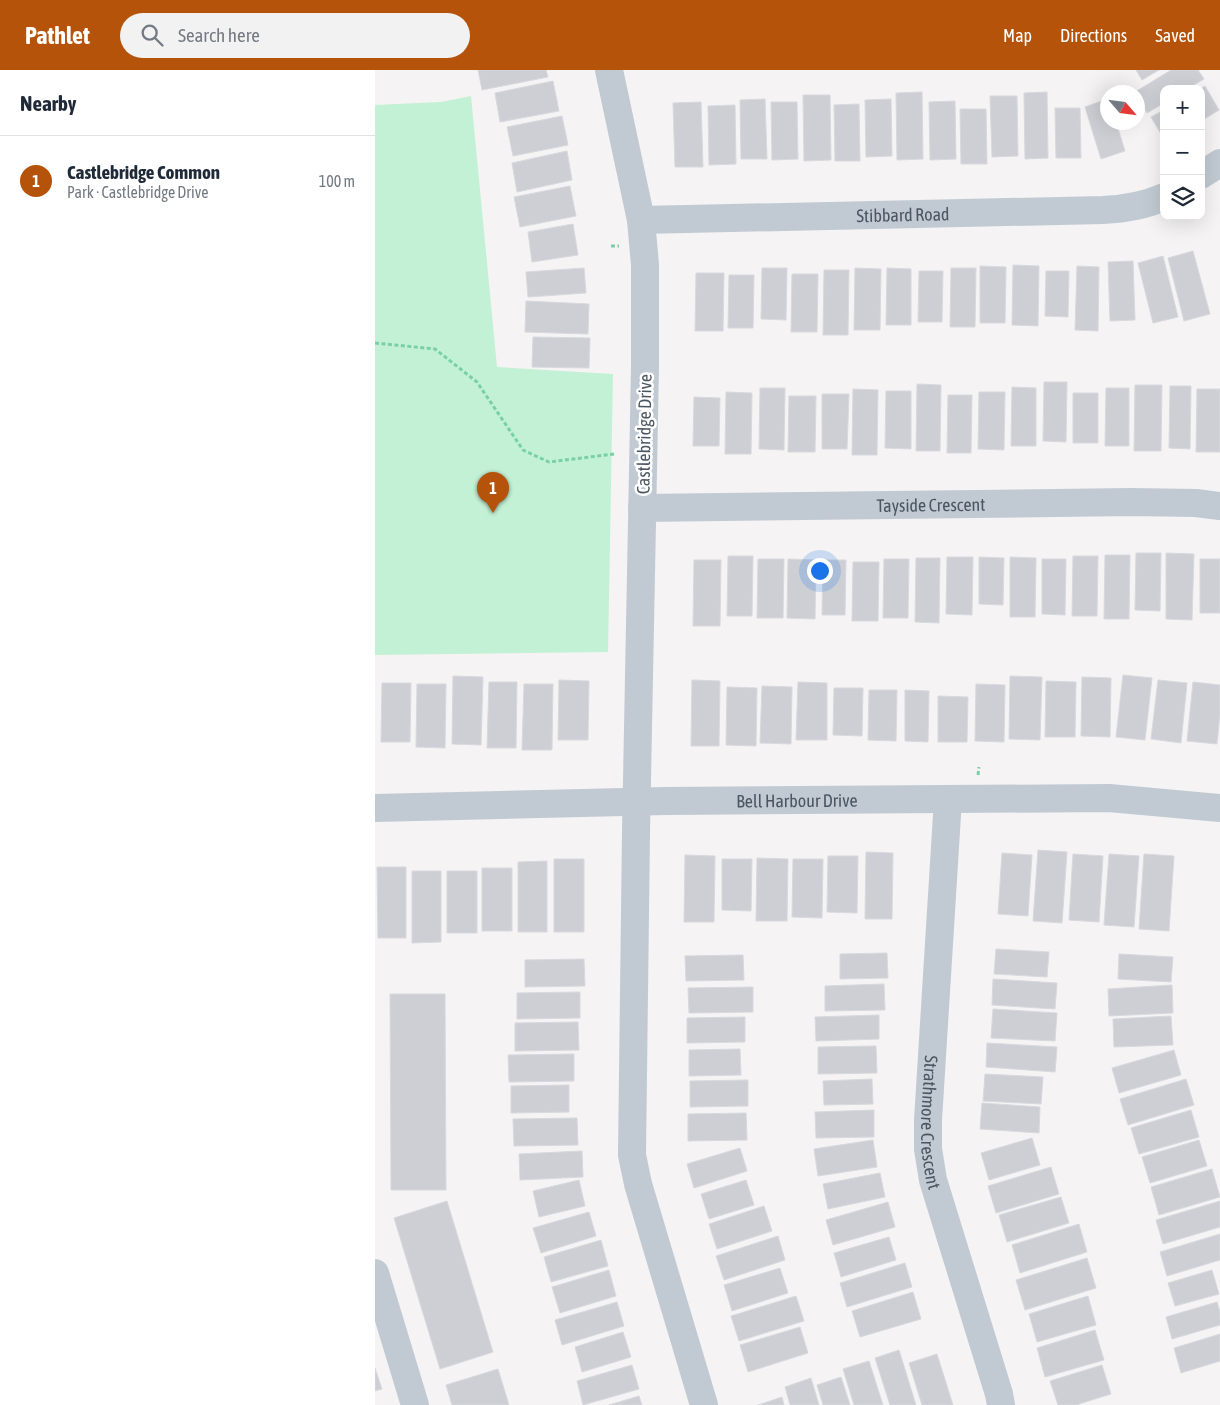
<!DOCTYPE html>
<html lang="en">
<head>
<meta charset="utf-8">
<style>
  :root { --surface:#fff; --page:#f2f2f3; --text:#1f2937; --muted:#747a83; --line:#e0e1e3; --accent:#b45309 }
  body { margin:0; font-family:"Asap Condensed",sans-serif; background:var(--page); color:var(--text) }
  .controls { position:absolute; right:15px; top:15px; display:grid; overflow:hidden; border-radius:10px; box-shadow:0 5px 20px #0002 }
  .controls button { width:45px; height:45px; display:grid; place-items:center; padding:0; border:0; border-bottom:1px solid var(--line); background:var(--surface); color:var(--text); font:25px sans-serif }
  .compass { position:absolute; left:725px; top:15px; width:45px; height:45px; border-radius:50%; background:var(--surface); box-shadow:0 5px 20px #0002; rotate:118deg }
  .you { position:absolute; left:444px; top:500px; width:18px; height:18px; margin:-12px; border:4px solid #fff; border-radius:50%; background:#1a73e8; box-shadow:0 0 0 8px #1a73e833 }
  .badge { display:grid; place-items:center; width:32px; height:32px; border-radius:50%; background:var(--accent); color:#fff; font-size:16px; font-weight:700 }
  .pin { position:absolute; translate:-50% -41px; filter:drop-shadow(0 1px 2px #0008) }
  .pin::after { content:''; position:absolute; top:26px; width:18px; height:15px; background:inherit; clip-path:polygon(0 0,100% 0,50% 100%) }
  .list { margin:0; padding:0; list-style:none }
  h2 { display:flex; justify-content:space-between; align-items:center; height:65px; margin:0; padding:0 20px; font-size:21px }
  h2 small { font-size:16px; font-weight:400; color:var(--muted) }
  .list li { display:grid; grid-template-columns:32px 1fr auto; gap:15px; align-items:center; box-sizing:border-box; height:90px; padding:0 20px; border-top:1px solid var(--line) }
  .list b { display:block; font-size:19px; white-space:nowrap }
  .list p { margin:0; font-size:16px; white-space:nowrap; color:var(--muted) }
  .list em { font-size:16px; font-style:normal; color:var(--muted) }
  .icon { flex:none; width:28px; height:28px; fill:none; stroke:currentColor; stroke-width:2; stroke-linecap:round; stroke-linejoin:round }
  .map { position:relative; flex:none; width:845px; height:1335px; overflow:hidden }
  header { display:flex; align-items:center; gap:30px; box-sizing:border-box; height:70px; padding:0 25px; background:var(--accent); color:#fff }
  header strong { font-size:24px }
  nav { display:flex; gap:28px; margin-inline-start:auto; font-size:18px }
  .search { width:350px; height:45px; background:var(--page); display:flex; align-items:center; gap:12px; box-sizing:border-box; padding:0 18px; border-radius:28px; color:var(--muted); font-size:19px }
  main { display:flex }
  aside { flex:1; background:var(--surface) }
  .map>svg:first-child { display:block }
</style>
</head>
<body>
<header>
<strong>Pathlet</strong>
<div class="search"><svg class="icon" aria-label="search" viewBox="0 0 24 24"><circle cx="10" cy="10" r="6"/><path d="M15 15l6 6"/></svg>Search here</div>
<nav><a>Map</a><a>Directions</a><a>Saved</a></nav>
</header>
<main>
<aside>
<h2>Nearby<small></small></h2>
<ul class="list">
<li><span class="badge">1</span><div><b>Castlebridge Common</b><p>Park · Castlebridge Drive</p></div><em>100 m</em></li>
</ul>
</aside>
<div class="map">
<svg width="845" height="1335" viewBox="0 0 845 1335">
  <rect width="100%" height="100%" fill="#f5f3f3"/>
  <path fill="#c3f1d5" d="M96 26 122 297 238 304 233 582 0 585V35L66 32Z"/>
  <path fill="#cdcfd5" stroke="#d7d9de" d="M103 0H171L173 7 107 20Z
    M761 0H784L767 10Z
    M796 0H823L829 9 812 19H789V33L772 43 762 27V22H760Z
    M178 11 184 41 125 52 120 23Z
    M830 16 844 40 826 51V19H825Z
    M547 22 548 89 522 90 521 23Z
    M672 22 673 88 650 89 649 23Z
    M428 25H455L456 90 429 91Z
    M615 26H642L643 86 617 87Z
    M390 29 392 89H366L365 30Z
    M516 29 517 86 491 87 490 30Z
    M732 29V52H741L750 81 726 89 710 37Z
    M580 31 581 89 555 90 554 32Z
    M326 32 328 97H300L298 33Z
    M396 32H422L423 89 397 90Z
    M484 34 485 91H460L459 35Z
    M360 35 361 94 334 95 333 36Z
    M680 38H705L706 88H681Z
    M585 39H611L612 94H586Z
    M789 40V69L776 47Z
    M187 46 193 75 138 86 132 57Z
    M192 81 197 110 142 122 137 93Z
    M195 116 201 146 145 157 139 127Z
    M198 154 203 185 157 192 153 162Z
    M818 181 835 244 809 251 793 188Z
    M788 186 803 247 778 253 763 193Z
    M758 191 760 250 735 251 733 192Z
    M638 195 664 196 663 256 637 255Z
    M605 196 631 197 630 253H605Z
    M702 196 724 197 723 261 700 260Z
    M209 198 211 223 153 227 151 202Z
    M387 198H412L411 250 386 249Z
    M480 198 506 199 505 260H479Z
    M512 198 536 199V255H511Z
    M576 198H601L600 257H575Z
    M449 200H474L473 265H448Z
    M544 201H568L567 252H543Z
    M671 201H694L693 247 670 246Z
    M321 203H349L348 261H320Z
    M417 204H443L442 262H416Z
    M354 205H379L378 258H353Z
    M151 231 214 234 213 264 150 262Z
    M158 267 215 268 214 298 157 297Z
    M669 312H692L691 372 668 371Z
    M542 314 566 315 565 381H541Z
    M760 315H787L786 381H759Z
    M795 316H816L815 379 794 378Z
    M637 317 661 318V376H636Z
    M385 318H410L409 380 384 379Z
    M731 318H754V376H730Z
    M478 319 503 320 502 385H477Z
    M822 319H845V382H821Z
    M511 321H536V379L510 378Z
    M351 322 377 323 376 384H350Z
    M604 322H630L629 380 603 379Z
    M698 323H723V373H698Z
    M447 324H474L472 379H447Z
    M573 325H597L596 383H572Z
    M414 326H441L440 382H413Z
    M319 327 345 328 344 376H318Z
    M761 483H786L785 541 760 540Z
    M791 483 819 484 817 550 791 549Z
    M730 485H755L754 549H729Z
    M353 486H378L377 546H352Z
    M698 486H723L722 546H697Z
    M572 487H598L597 545 571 544Z
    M604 487 629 488 628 535 604 534Z
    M635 487 661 488 660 547H635Z
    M541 488H565L564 553 540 552Z
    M383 489H409L408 548H382Z
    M413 489 441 490 440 549 412 548Z
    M509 489H534L533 548H508Z
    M667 489H691L690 545 667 544Z
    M825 489H845V543H825Z
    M319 490H346L345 556H318Z
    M448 490H471L470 545H447Z
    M478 492H504L503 551H477Z
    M748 605 777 608 770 670 741 667Z
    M78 606 108 607 106 675 77 674Z
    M635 606 667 607 665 670 634 669Z
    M707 607 736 608 735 667 706 666Z
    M184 610 214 611 213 670H183Z
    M317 610 345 611 344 676H316Z
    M783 610 812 613 806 673 776 669Z
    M671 611 701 612 700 667H670Z
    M114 612H142L141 678H112Z
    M423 612 452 613V670H421Z
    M818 612 845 615V644L842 674 812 671Z
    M7 613H36L35 672H6Z
    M42 614H71L70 678 41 677Z
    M149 614H178L177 680H147Z
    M601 614 630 615 629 672 600 671Z
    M387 616 417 617 416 674 385 673Z
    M352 617 382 618 381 676 351 675Z
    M459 618H488L487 666 458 665Z
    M494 620H522L521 671 493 670Z
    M530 620 554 621 553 672 530 671Z
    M563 626 593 627 592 672H563Z
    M663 780 692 782 687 853 658 851Z
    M491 782 518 783 517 849H490Z
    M627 783 657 785 653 846 623 844Z
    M698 784 728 786 724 852 694 850Z
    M734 784 764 786 759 857 729 855Z
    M769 784 799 786 794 861 764 859Z
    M310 785 340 786 339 852H309Z
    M453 786H483L482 843 452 842Z
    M382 788 413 789 412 851H381Z
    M179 789H209V862H179Z
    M347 789H377L376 841 347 840Z
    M418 789H448L447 848 417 847Z
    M172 791V862H143V792Z
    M2 797H31V868H3Z
    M107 798H137V861H107Z
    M37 801H66V872L37 873Z
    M72 801H102V863H72Z
    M621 879 674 882 672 907 619 904Z
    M512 883 513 908 465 909V884Z
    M744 884 798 887 796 912 743 909Z
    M368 885 369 910 311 911 310 886Z
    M209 889 210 916 150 917V890Z
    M618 909 682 913 680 939 617 935Z
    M509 914 510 940 450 941V916Z
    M797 915 798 943 734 946 733 919Z
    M378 917V942L314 943 313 918Z
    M205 922V948L142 949V923Z
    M15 924H70L71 1120H16Z
    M618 939 682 943 680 971 616 968Z
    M504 945V969L441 971 440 947Z
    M796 946 798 975 739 977 738 949Z
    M370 947V972L312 973V948Z
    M203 952 204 980 140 981V953Z
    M612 973 682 977 680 1002 611 997Z
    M501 976 502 1003 443 1004V977Z
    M365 979 366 1005 314 1006V980Z
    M799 980 806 1005 744 1023 737 998Z
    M199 984V1011L134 1012 133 985Z
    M610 1004 668 1007 666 1034 608 1031Z
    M497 1009 498 1034 449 1035 448 1011Z
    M811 1009 819 1035 753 1055 745 1029Z
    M373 1010V1036L315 1037V1011Z
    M194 1015V1042L136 1043V1016Z
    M607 1033 665 1037 664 1063 605 1059Z
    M499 1040V1067L441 1068 440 1042Z
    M816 1040 824 1067 764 1084 756 1058Z
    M371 1043 372 1070 313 1071V1044Z
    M202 1048 203 1075 139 1076 138 1049Z
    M657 1068 665 1095 614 1110 606 1083Z
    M498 1070 502 1097 443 1106 439 1079Z
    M824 1070 832 1096 775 1113 767 1087Z
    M365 1078 372 1101 319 1118 312 1094Z
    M207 1081 208 1107 145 1110 144 1084Z
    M676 1097 684 1124 621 1143 613 1116Z
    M837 1099 845 1127 784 1145 776 1117Z
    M505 1103 510 1127 453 1139 448 1114Z
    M204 1110 210 1136 164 1147 158 1121Z
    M371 1110 379 1135 334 1149 326 1124Z
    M686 1127 694 1153 632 1172 624 1145Z
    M72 1131 118 1282 65 1299 19 1148Z
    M845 1131V1157L788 1174 781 1150Z
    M513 1132 520 1157 458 1175 451 1150Z
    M389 1136 397 1161 342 1179 334 1154Z
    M214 1142 221 1166 166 1183 158 1158Z
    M704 1154 712 1182 645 1203 637 1175Z
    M845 1164V1190L792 1206 785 1182Z
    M403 1166 410 1190 349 1210 341 1186Z
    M514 1167 521 1190 466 1207 459 1183Z
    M226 1170 233 1196 176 1212 169 1187Z
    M712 1188 721 1218 650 1240 641 1210Z
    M530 1193 537 1217 472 1237 465 1213Z
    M405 1198 413 1223 357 1241 349 1215Z
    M234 1200 241 1226 185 1243 177 1217Z
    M837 1200 844 1224 800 1236 793 1213Z
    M538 1222 546 1249 485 1267 477 1241Z
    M421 1226 429 1251 364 1271 356 1246Z
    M713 1226 721 1255 662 1272 654 1244Z
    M242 1232 249 1256 187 1275 180 1250Z
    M842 1232 845 1242V1255L797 1269 791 1247Z
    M425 1257 433 1283 373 1302 365 1275Z
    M720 1260 729 1290 670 1307 662 1278Z
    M248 1262 256 1287 207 1302 200 1277Z
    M845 1264V1291L806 1303 799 1278Z
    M524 1280 541 1335H515L500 1288Z
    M562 1284 578 1335H547L534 1293Z
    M494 1291 508 1335H479L468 1299Z
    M257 1295 264 1319 208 1335 202 1311Z
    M727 1295 736 1324 701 1335H683L675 1311Z
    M0 1298 7 1319 0 1321Z
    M123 1299 134 1335H77L71 1315Z
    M466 1307 475 1335H448L442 1315Z
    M436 1308 444 1335H415L410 1317Z
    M264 1326 267 1335H234Z
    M407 1327 409 1335H383Z"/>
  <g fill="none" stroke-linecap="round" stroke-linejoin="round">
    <path stroke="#7ad0a6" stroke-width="3" stroke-dasharray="4 2.5" stroke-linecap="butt" d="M236 176H244
      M0 273 60 279 102 312 148 380 174 392 239 384
      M603 705 604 697"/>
    <g stroke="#c1cad2" stroke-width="28">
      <path d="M234 0 266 150 270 195V297L261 762 257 1085 263 1114 329 1335"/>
      <path d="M826 105 845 93"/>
      <path id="s1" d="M266 150 728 140C749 139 769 136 789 127"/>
      <path id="s2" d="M267 438 756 432 821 433 845 436"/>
      <path id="s3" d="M573 729 553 1050V1079L558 1110 624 1324 626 1335"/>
      <path id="s4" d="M0 738 291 731 734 728 845 738"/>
      <path d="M0 1203 40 1335"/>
    </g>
  </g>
  <g text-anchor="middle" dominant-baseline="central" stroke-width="5" stroke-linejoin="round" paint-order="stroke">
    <g font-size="18" fill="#4a5661" stroke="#fff">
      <text stroke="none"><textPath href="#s1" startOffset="262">Stibbard Road</textPath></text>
      <text transform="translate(269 364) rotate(-89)">Castlebridge Drive</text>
      <text stroke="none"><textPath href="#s2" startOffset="289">Tayside Crescent</textPath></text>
      <text stroke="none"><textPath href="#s4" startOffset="422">Bell Harbour Drive</textPath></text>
      <text stroke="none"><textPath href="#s3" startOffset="324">Strathmore Crescent</textPath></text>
    </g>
  </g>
</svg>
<div class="controls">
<button>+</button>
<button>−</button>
<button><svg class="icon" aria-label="layers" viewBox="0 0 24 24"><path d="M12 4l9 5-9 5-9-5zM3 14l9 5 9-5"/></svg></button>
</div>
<svg class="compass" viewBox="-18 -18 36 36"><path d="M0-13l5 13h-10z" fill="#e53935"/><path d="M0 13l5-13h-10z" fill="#747a83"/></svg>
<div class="you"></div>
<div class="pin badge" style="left:118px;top:443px">1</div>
</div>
</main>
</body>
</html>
